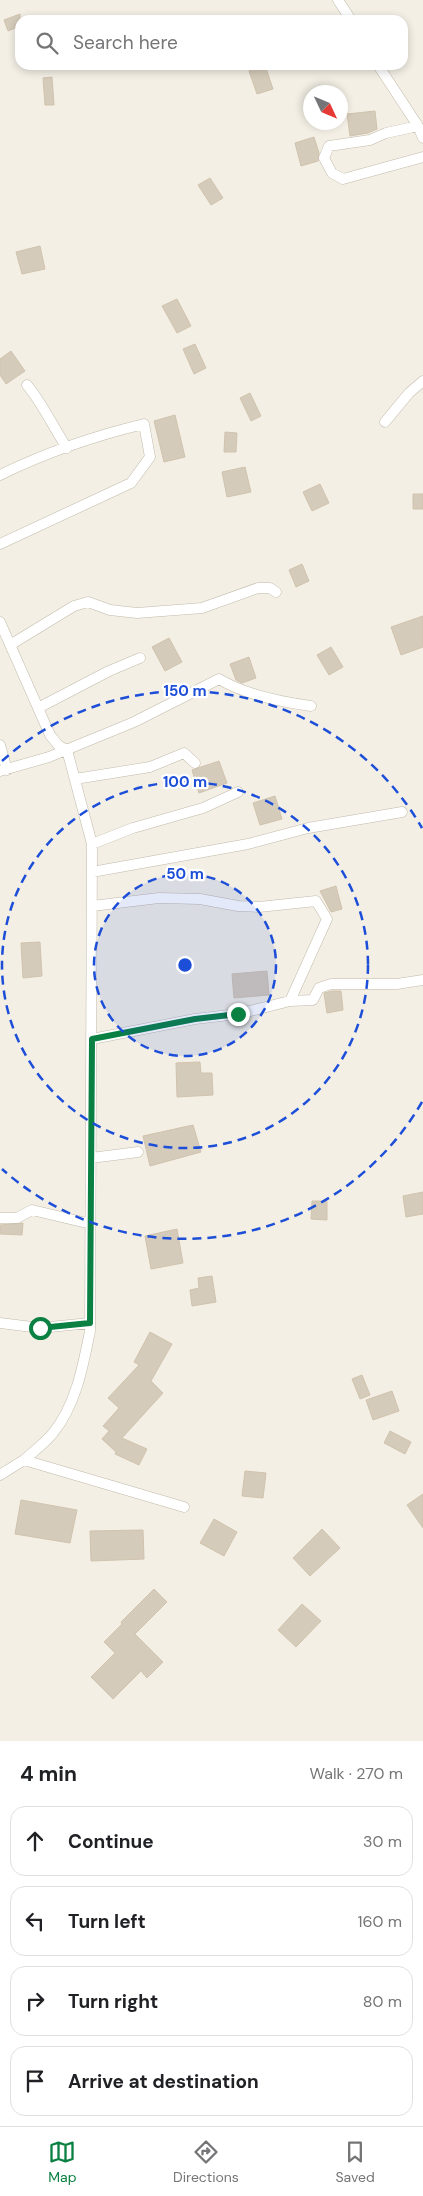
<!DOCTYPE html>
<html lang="en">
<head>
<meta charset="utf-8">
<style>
  :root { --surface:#fff; --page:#f6f6f6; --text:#202124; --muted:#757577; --line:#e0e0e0; --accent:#0b8043 }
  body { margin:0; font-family:"DM Sans",sans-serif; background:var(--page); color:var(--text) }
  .compass { position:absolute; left:303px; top:85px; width:45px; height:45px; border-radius:50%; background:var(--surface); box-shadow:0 2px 8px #0003; rotate:134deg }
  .stop { position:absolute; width:15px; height:15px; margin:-11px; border:4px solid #0b8043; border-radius:50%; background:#fff }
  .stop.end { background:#0b8043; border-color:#fff; box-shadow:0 1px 5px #0008 }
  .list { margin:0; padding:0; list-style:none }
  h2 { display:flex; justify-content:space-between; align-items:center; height:65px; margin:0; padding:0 20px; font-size:21px }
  h2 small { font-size:16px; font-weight:400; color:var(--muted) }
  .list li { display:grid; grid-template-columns:32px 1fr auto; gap:15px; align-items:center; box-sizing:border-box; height:70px; margin:0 10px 10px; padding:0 10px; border:1px solid var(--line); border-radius:15px }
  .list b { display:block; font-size:19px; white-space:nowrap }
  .list em { font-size:16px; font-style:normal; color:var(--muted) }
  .icon { flex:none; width:28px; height:28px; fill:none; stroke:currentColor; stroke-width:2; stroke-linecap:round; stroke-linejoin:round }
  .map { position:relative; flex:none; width:423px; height:1741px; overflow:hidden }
  .search { position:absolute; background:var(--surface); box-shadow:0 2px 8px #0003; left:15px; right:15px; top:15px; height:55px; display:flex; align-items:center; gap:12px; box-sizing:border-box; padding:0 18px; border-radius:15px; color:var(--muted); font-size:19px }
  .sheet { height:385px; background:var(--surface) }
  nav { display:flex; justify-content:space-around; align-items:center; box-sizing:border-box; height:70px; border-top:1px solid var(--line); background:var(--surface); font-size:14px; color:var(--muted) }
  nav a { display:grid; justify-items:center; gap:2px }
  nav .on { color:var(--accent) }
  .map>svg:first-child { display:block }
</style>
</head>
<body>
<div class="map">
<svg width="423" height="1741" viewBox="0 0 423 1741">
  <rect width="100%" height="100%" fill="#f3efe5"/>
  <path fill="#d5cbba" stroke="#d1c3ad" d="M20 14V26L8 31 4 20Z
    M265 65 273 89 257 94 249 71Z
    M52 77 54 105H45L43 78Z
    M375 111 377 129 368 133 350 136 347 114Z
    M314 137 319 153 318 161 301 166 295 143Z
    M210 178 223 198 211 205 198 185Z
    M40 246 45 269 22 274 16 252Z
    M177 299 191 326 177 333 162 306Z
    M195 344 206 368 194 374 183 349Z
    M11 351 25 371 6 384 0 375V359Z
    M250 393 261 416 251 421 240 398Z
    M175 415 185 457 164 462 154 421Z
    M225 432 237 433 236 452H224Z
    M245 467 251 492 227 497 222 472Z
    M320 484 329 503 312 511 303 492Z
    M413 494H423V509H413Z
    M302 564 309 581 296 587 289 570Z
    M423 616V647L401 655 391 627Z
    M169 638 182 662 165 671 152 647Z
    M331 647 343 667 329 675 317 655Z
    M249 657 256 678 242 683 236 680 230 664Z
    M219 761 227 783 199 793 192 770Z
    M275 796 282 819 260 825 253 803Z
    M336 886 342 909 331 912 320 891Z
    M40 942 42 976 23 978 21 943Z
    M267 971 269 995 234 998 232 974Z
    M332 991H341L343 1010 327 1013 324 993Z
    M200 1062 201 1073H212L213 1095 177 1097 176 1063Z
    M193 1125 201 1152 150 1166 143 1136Z
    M423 1192V1214L406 1217 403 1196Z
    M312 1201H327V1220L311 1219Z
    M23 1223 22 1235 0 1234V1225Z
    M177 1229 183 1263 151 1269 145 1236Z
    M212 1276 216 1302 192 1306 190 1290 199 1288 198 1278Z
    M150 1332 172 1344 151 1381 163 1393 122 1438 147 1449 139 1465 115 1454 116 1452 102 1439 109 1431 103 1426 119 1408 108 1398 139 1365 134 1362Z
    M362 1375 370 1395 360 1399 352 1379Z
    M392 1391 399 1411 373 1420 366 1400Z
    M390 1431 411 1442 405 1454 384 1443Z
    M245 1471 266 1473 263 1498 242 1496Z
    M423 1494V1528L407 1505Z
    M21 1500 77 1510 70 1543 15 1534Z
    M214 1519 237 1532 224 1556 200 1543Z
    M322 1529 340 1548 310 1576 293 1558Z
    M143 1530 144 1559 91 1561 90 1531Z
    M154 1589 167 1602 135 1634 163 1662 147 1678 141 1671 113 1699 91 1677 115 1653 104 1642 122 1624 121 1622Z
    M302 1604 321 1621 296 1647 278 1630Z"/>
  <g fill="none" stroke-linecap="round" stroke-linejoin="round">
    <g stroke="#c2baaa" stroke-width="11">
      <path id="street" d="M338 0 351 20
        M378 65 418 126 423 138
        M418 126 386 133 370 140 329 146 324 158 332 173 343 179 423 157
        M27 385C43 404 53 427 67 448
        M385 422 409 393 423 381
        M0 475C45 453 94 436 144 424L150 457 131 483 0 544
        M0 622 50 735 59 746 67 750 92 844 90 1331C83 1366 76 1405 53 1433 45 1443 34 1451 24 1460
        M10 645 74 606 88 602 110 610 137 613 202 608 258 588H270L276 592
        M38 708 109 671 140 658
        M0 745 7 770
        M0 771 49 757 134 722 219 679C246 695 280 702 311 706
        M75 779 150 767 184 753 195 763
        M92 844 133 828 203 808 238 792
        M92 872 248 844 308 828 402 812
        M92 906 159 898 200 899 238 906 259 907 316 901 327 919 290 1001
        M92 1039 195 1019 238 1014 290 1001 313 1000 319 988 331 984H397L423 980
        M91 1158 138 1152
        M0 1218H17L32 1210 91 1224
        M0 1323 40 1328 90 1323
        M0 1475 24 1460 184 1507"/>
    </g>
    <use href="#street" stroke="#fff" stroke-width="10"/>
  </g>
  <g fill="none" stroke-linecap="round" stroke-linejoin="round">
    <path stroke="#0b8043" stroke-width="6" d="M40 1328 90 1323 92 1039 195 1019 238 1014"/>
  </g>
  <circle cx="185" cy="965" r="91" fill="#1d4ed8" fill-opacity=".12"/>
  <g fill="none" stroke="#1d4ed8" stroke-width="2.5" stroke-dasharray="9 6">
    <circle cx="185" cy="965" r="91"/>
    <circle cx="185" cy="965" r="183"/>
    <path d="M422 1102A274 274 0 0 1 2 1169M2 761A274 274 0 0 1 422 828"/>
  </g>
  <circle cx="185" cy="965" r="8" fill="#1d4ed8" stroke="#fff" stroke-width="2.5"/>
  <g font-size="15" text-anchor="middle" font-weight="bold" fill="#1d4ed8" stroke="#fff" stroke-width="4.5" stroke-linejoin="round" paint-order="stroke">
    <text x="185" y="696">150 m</text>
    <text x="185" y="787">100 m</text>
    <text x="185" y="879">50 m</text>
  </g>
</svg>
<svg class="compass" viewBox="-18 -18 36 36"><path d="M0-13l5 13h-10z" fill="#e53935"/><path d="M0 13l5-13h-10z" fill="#757577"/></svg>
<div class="stop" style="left:40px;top:1328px"></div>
<div class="stop end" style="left:238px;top:1014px"></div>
<div class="search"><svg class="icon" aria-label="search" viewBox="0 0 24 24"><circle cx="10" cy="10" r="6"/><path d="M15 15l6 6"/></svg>Search here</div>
</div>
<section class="sheet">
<h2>4 min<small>Walk · 270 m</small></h2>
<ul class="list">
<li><svg class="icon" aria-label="ahead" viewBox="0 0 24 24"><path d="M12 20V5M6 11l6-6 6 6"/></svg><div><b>Continue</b></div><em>30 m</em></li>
<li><svg class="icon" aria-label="left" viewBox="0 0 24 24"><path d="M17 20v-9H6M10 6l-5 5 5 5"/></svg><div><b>Turn left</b></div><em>160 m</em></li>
<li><svg class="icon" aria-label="right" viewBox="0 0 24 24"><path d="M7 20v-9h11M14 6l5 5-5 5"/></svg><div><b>Turn right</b></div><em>80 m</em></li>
<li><svg class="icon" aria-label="arrive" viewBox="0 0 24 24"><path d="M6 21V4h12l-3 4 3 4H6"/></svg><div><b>Arrive at destination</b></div></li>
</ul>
</section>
<nav>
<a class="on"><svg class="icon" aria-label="map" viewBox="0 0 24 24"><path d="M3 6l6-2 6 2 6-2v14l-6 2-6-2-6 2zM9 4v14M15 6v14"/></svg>Map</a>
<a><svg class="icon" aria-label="directions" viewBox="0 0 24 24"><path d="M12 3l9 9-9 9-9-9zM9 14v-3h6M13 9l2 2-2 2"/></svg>Directions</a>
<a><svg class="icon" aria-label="saved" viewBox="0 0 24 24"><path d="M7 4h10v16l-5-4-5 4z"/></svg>Saved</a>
</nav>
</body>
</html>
